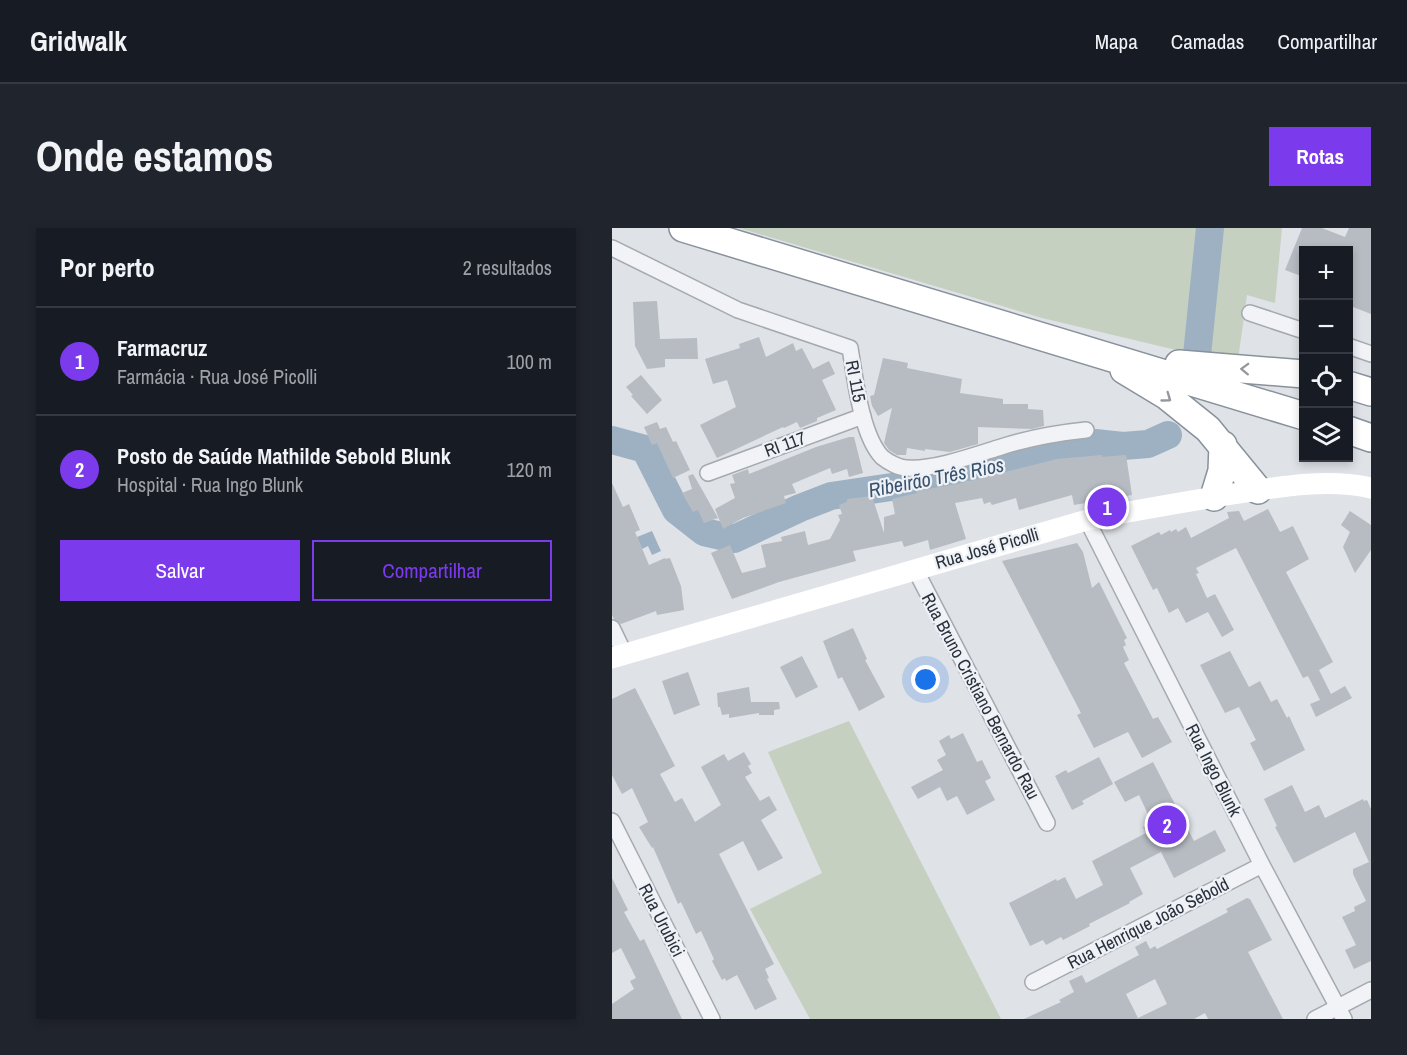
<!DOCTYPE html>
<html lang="pt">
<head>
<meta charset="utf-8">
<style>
  :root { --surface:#171b24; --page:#20242c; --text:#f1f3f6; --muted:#9ea1a6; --line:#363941; --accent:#7c3aed }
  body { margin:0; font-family:"Archivo Narrow",sans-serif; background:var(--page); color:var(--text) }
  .controls { position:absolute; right:18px; top:18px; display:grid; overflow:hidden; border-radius:0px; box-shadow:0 3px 9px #0003 }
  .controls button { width:54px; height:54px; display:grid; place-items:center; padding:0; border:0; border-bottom:2px solid var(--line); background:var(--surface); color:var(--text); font:30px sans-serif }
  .you { position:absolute; left:314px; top:452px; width:21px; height:21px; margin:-15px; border:4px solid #fff; border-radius:50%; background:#1a73e8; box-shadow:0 0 0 9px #1a73e833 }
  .badge { display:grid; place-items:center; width:39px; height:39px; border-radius:50%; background:var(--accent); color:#fff; font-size:20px; font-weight:700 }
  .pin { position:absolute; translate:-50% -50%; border:3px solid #fff; box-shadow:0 2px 6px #0006 }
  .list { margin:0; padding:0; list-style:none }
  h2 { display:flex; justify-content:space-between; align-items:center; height:78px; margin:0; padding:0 24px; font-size:26px }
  h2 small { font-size:20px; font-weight:400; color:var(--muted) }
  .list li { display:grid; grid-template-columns:39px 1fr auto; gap:18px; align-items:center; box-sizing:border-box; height:108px; padding:0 24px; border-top:2px solid var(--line) }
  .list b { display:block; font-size:22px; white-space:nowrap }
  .list p { margin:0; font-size:20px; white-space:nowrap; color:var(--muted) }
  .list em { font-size:20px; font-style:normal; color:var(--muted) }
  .actions { display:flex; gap:12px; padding:18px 24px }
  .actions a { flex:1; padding:14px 0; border:2px solid var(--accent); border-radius:0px; text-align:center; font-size:21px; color:var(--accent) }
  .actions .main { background:var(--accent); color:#fff }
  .icon { flex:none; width:33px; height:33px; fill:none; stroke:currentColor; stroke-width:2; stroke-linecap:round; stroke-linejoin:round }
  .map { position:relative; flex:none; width:759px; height:791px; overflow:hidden; border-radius:0px }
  header { display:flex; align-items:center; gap:36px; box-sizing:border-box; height:84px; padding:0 30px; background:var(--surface); border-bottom:2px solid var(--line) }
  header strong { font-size:28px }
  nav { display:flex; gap:33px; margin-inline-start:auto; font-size:21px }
  .intro { display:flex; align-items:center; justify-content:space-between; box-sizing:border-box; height:144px; padding:0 36px }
  h1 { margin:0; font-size:42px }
  .button { padding:15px 27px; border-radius:0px; background:var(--accent); color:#fff; font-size:21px; font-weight:700 }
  main { display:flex; gap:36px; padding:0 36px }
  aside { flex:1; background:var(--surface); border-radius:0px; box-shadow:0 3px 9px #0003 }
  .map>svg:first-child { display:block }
</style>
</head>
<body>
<header>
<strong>Gridwalk</strong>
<nav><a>Mapa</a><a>Camadas</a><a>Compartilhar</a></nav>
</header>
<div class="intro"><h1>Onde estamos</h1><a class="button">Rotas</a></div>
<main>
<aside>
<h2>Por perto<small>2 resultados</small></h2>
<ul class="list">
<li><span class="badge">1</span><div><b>Farmacruz</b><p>Farmácia · Rua José Picolli</p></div><em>100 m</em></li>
<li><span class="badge">2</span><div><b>Posto de Saúde Mathilde Sebold Blunk</b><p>Hospital · Rua Ingo Blunk</p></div><em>120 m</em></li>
</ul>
<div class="actions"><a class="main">Salvar</a><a>Compartilhar</a></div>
</aside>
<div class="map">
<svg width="759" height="791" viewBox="0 0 759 791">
  <rect width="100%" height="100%" fill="#dfe2e7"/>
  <path fill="#c5d0c1" d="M127 0H670L663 75 635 67 626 132 585 127 430 90Z
    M237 493 389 791H198L138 681 210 645 156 524Z"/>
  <path fill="#9db1c3" d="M40 303 49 323 40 327 36 318 30 321 25 309Z"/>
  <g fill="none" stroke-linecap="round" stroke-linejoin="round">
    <path stroke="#9db1c3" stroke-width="28" d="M585 127 598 0
      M0 212 33 221 64 282 92 304 122 311 188 280 219 268 333 251 352 239H387L442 218 483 215 511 218 536 216 556 207"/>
  </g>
  <path fill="#b7bcc3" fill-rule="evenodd" d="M690 0H710L733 9 737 0H759V86L736 77V22H692V49L673 42Z
    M45 73 48 111 85 110 86 131H53V139L35 141 23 118 21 74Z
    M147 109 154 129 181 115 184 123 190 120 201 141 217 133 223 146 210 152 224 182 205 190V193L188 200 185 194 172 200 171 199 105 230 88 197 124 179 115 152 101 156 93 131 128 120 127 116Z
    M271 130 296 135 295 140 350 151 348 165 391 171V176H416V181L431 182 432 198 420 201 366 199V216L338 224 313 221V223L295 220 294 227H285L277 222 272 215 280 180 266 188 260 178 258 168 262 167Z
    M29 147 50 172 35 186 19 168 21 167 14 159Z
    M45 194 48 201 54 199 61 214 64 213 78 242 61 250 45 215 40 217 32 199Z
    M237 209H242L251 245 237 249 235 241 220 246 218 240 180 256 184 265 172 268 174 275 131 290 111 301 103 281 123 270 118 256 123 255 120 247 136 241 137 246 204 219Z
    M490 227V229L514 227 520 267 462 277 460 267 407 282 404 270 380 277 378 274 372 276 370 270 343 275 354 311 318 322 316 312 292 319 290 313 241 323 244 333 167 354 120 371 99 325 118 317 130 345 154 339 149 317 170 313 169 309 193 303 196 317 218 311 228 292 226 287 230 286 227 277 235 274V271L260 268 272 305V289L283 286 280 271 305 265 304 263 345 256 445 231Z
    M81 246 88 258 106 290 92 295 86 282 81 284 70 265 80 261 76 248Z
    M0 255 11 279 17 276 28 302 23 304 37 337 53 330V331L58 330 69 358 72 382 45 387 44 383 9 396 2 391 0 387Z
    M656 281 668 304 681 298 697 331 674 344 721 434 707 442 719 466 733 458 740 470 704 489 698 476 708 472 696 448 691 450 624 320 584 340 587 345 584 346 595 370 603 366 622 402 610 409 596 384 574 395 566 380 557 385 545 360 541 362 519 318 547 304 549 307 558 302 559 304 564 301 566 304 574 299 579 310 617 290 615 284 627 283 632 293Z
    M738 283 759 297V322L743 345 731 319 738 304 729 297Z
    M465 315 471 324 480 360 487 354 515 410 512 412 514 417 511 419 517 432 512 435 541 491 546 489 560 514 530 530 516 504 482 520 465 487 469 485 457 462 390 333Z
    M241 400 255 431 253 432 273 469 247 483 230 449 226 451 211 413Z
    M618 423 637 459 648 453 659 474 665 471 675 490 677 488 693 522 652 543 638 515 644 512 627 479 613 485 588 437Z
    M190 428 206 459 184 470 168 439Z
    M76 444 88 477 62 487 50 453Z
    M137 459 139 474H167L168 481 162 482V487H147V485L117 490V486L110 487 108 479H106L105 465Z
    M23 460 63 538 48 546 63 574 70 570 83 594 109 577 89 539 112 526 116 533 132 524 139 536 136 538 140 545 133 549 148 573 157 568 165 582 149 592 171 630 146 643 131 613 107 626 162 736 153 741 157 750 155 751 165 771 143 782 125 747 114 753 113 750 110 752 100 733 102 731 89 703 84 706 69 674 66 676 41 619 40 620 27 599 36 594 20 560 10 566 0 547V471Z
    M351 505 365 534 370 532 379 550 373 553 383 572 355 587 345 568 335 573 328 559 306 571 299 559 331 542 325 532 334 527 327 513 337 507 339 511Z
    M487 529 501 556 470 573 472 576 460 582 443 548 454 542 456 545Z
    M541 534 582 613 603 602 614 623 562 650 549 624 545 626 518 640 531 666 517 674 518 675 477 696 478 698 451 712 449 709 434 717 431 712 418 718 397 675 444 651 445 653 453 649 464 671 491 657 480 633 534 605 531 599 540 595 527 567 513 574 502 554Z
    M680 557 693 584 707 577 713 590 751 571 752 573 755 572 759 581V733L742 741 733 722 744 717 730 689 743 683 742 679 754 673 741 646V641L757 634 743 604 682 635 663 599 665 598 652 571Z
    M0 650 16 682 12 684 28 713 32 711 70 791H0V776L22 761 18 753 24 750 9 720 0 725Z
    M635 670 638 671 660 712 636 724 671 791H596L593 785 582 791H412L449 774 447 772 462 764 457 753 470 747 474 755 527 727 523 719 534 713 538 721 543 718 545 721 616 684 614 681ZM543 751 555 776 526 790 514 766Z"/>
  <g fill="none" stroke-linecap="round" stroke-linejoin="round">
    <g stroke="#a5a9b0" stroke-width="18">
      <path id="street" d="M0 20 126 82 238 120C243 149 249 207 270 229 276 234 287 240 295 240 322 242 363 227 389 219 417 210 445 205 474 202
        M638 85 692 103
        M736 118 759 126
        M96 245 251 188
        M475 292 650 637 732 791
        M303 341 435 595
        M0 400 13 427
        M0 593 100 791
        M421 754 650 637
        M703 791 759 762"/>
    </g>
    <g stroke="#88919c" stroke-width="30">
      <path id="highway" d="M71 0 692 188
        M567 136 692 146
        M512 142 555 168 596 201 646 262
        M736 157 759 164
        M736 202 759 210
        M602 269 610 243 611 217"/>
    </g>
    <use href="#street" stroke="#f1f3f6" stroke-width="15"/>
    <path stroke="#fff" stroke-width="21" d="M0 430 475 292C523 282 572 274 621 266 666 259 714 250 759 260"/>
    <use href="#highway" stroke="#fff" stroke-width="27"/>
  </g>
  <defs><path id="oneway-chevron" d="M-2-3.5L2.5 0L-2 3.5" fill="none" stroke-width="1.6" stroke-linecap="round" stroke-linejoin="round" transform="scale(1.5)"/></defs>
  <g stroke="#94989e">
    <use href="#oneway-chevron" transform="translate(633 141) rotate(-178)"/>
    <use href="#oneway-chevron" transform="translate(555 170) rotate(36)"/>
  </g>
  <g text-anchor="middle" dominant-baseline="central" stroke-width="4.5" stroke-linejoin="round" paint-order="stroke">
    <g font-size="18" fill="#2a313c" stroke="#eef1f5">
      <text transform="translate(244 153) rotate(79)">RI 115</text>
      <text transform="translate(173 216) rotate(-20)">RI 117</text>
      <text transform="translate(375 320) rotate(-16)">Rua José Picolli</text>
      <text transform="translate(369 468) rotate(62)">Rua Bruno Cristiano Bernardo Rau</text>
      <text transform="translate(602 542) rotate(63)">Rua Ingo Blunk</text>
      <text transform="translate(50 692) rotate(63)">Rua Urubici</text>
      <text transform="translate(536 695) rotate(-27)">Rua Henrique João Sebold</text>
    </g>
    <g font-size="20" font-style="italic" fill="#38516c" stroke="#eef1f5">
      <text transform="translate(324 249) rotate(-11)">Ribeirão Três Rios</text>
    </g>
  </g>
</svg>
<div class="controls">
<button>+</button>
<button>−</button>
<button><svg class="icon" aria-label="locate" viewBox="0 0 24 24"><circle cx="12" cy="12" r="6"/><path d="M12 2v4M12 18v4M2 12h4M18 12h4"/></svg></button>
<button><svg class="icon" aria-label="layers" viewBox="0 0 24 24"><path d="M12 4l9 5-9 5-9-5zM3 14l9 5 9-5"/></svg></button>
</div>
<div class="you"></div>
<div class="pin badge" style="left:495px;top:279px">1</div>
<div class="pin badge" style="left:555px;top:597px">2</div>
</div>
</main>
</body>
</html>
